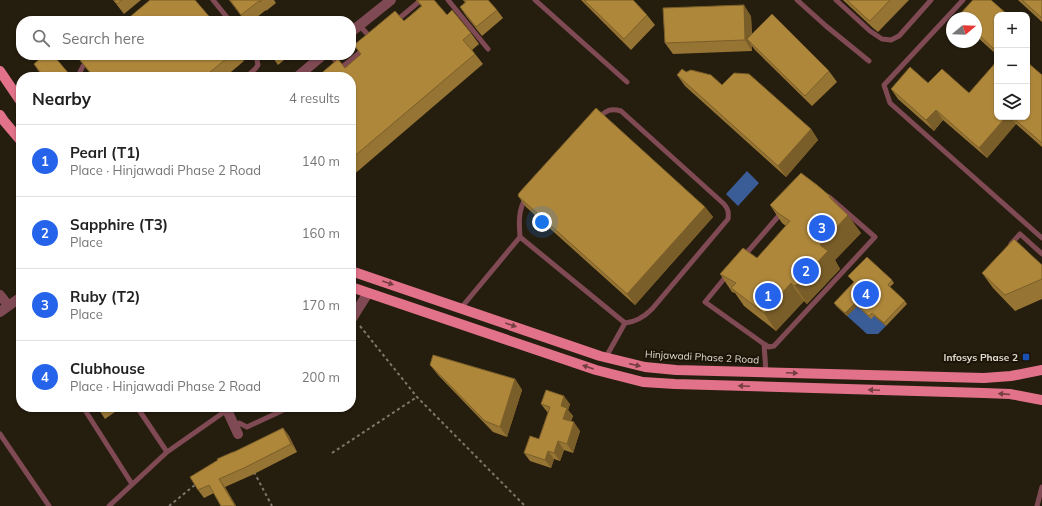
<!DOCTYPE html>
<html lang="en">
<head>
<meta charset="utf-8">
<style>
  :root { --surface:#fff; --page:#f2f2f2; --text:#222; --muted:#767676; --line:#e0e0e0; --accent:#2563eb }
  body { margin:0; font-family:Mulish,sans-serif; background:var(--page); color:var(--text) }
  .controls { position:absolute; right:12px; top:12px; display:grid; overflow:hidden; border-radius:8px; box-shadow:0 1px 3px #0004 }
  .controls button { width:36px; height:36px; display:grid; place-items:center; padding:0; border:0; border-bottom:1px solid var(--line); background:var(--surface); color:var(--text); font:20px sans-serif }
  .compass { position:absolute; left:946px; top:12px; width:36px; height:36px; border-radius:50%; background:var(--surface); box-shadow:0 1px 3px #0004; rotate:71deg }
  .you { position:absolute; left:542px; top:222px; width:14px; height:14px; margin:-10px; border:3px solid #fff; border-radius:50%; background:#1a73e8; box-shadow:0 0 0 6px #1a73e833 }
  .badge { display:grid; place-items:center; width:26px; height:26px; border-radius:50%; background:var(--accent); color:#fff; font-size:13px; font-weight:700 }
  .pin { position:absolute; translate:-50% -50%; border:2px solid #fff; box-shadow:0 1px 4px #0006 }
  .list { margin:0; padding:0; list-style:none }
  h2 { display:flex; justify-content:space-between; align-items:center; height:52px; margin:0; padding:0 16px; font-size:17px }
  h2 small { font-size:13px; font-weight:400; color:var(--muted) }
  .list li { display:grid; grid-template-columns:26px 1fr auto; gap:12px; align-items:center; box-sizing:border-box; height:72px; padding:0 16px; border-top:1px solid var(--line) }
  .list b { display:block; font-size:15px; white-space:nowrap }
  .list p { margin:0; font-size:13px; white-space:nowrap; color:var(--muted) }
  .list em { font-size:13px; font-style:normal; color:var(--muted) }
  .icon { flex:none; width:22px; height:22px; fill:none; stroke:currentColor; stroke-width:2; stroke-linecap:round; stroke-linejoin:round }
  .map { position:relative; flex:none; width:1042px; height:506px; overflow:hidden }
  .search { position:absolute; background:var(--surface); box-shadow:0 1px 3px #0004; left:16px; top:16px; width:340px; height:44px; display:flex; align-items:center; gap:10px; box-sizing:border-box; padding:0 14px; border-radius:16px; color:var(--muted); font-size:15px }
  .panel { position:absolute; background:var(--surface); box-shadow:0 1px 3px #0004; left:16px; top:72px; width:340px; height:340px; border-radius:16px }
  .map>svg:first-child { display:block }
</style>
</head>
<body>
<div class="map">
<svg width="1042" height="506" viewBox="0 0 1042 506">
  <rect width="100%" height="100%" fill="#251d0e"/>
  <path fill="#3a5d98" d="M747 171 759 183 738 206 726 194Z
    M857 306 874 316 886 326 878 334H867L847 316Z"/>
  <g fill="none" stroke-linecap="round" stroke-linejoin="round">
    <path stroke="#7e776b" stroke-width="2" stroke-dasharray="3 3" stroke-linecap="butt" d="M360 326 417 397 525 506
      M332 453 417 397
      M254 472 272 506
      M169 506 196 484"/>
    <path stroke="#804a54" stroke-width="5" d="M213 0 230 21
      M448 0 488 49
      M535 0 627 82
      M797 0 826 26 869 61
      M836 0 870 31 882 39 891 40 899 36 931 0
      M963 0 884 85 890 103 1042 238
      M396 21 421 0
      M359 25 371 38
      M330 55 340 65
      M83 77 80 72 83 66 95 55
      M246 77 255 69 258 65 256 55
      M330 77 364 49
      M520 237 625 323C636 322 644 317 652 309L728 219C729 212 728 209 724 204L621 111C611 108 606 110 599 118
      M1011 244 1020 234 1042 254
      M744 256 782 212
      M728 274 705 302 764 344 766 372
      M461 308 520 237C519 224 518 209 526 198
      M764 344 769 347 774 346 875 237 829 197
      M606 357 625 323
      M83 407 132 484
      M137 407 167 452 227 410
      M234 425 239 423 247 427 290 407
      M0 434 49 506
      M109 506 167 452
      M1037 506 1042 487"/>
    <path stroke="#804a54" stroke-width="10" d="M351 32 391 0
      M297 77 323 55
      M0 295 8 305
      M351 320 368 293
      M229 407 227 410 238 434"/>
    <path stroke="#804a54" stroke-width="10" d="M0 312 21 297"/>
    <path stroke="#e17289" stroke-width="10" d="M0 71 21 102
      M0 115 4 121 21 141
      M351 271 600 356 645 367 676 370 984 378 1011 376 1042 370
      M351 287 596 370 643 382 675 384 984 393 1010 394 1042 400"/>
  </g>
  <path fill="#967433" d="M113 0H141L124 14Z
    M229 0H274L276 3 266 11V10L252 21H245Z
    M416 0H434L447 15 471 33 479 44 472 50 483 64 351 177V77L345 68 361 55 354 45 404 21 421 6Z
    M463 0H488L497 10 503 18 482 36 466 16 460 7 465 3Z
    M581 0H633L647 15 655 25 631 50Z
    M843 0H909L878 32 873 28Z
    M1018 0H1042V22Z
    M997 15V55L976 36V18H959L958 16Z
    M751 16 752 35 829 71 837 82 812 106 755 50 752 46V51L673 54 665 43Z
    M53 55 71 77H43L39 72 34 64Z
    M84 55H240L244 61 225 77H93L79 59Z
    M271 55H290L278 65Z
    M686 72 722 85 811 129 818 140 786 177 685 86 677 75Z
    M1042 75V147L1016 124 987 158 943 120 934 131 898 99 891 89 928 83 969 93 997 117H1027Z
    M518 196 705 207 713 217 635 305 526 207Z
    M830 196 835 202 861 233 835 260 840 269 807 304 804 301 776 331 744 306 735 293 732 292 720 274 757 258 786 226 782 223 770 205Z
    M1042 265V299L1015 311 993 288 982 273Z
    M848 276 892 280 894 283 890 287 905 301 907 304 886 326 874 316 871 319 857 306 847 316 836 306 834 303 854 282Z
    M430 365 515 379 522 390 507 437 493 432 438 375Z
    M541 404H570L568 410 573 416 571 421 580 431 573 453 564 450 560 461 554 459 551 468 530 461 524 453 539 439 548 413Z
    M97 407H122L105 419Z
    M283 428 289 436 297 452 252 475 225 487 236 506H221L214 493 204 498 198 490 234 452Z"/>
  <path fill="#7a5e29" d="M744 5 751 16 752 44 747 39 752 46V51L745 40Z
    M936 110 943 120 934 131 926 120Z
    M1006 117H1011L1016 124 987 158 979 148Z
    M811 129 818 140 786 177 778 166Z
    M705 207 713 217 635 305 627 294Z
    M848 215 861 233 835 260 840 269 807 304 795 286 820 245Z
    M791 283 804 301 776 331 764 313Z
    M855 303 857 306 847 316 845 313Z
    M515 379 522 390 507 437 500 427Z
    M564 396 570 404 568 410 573 416 569 427 563 419 561 406Z
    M574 422 580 431 573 453 567 444Z
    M283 428 289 436 297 452 291 444Z
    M558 441 564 450 560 461 554 453Z
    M548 451 554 459 551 468 545 460Z
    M219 479 225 487 236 506H235Z"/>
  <path fill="#ae873b" stroke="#7a5e29" d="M114 0H122L117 4Z
    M150 0H195L213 21H125Z
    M230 0H262L260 2 259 1 241 15Z
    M417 0H434L447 15 452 10 471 33 463 40 475 54 351 159V77H317L338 59 345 68 361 54 354 45 395 11 404 21 422 6Z
    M464 0H488L497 10 476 27 460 7 466 2Z
    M584 0H633L647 15 624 39Z
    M847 0H890L870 21 865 17Z
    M973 0H991L1008 15H997V52L976 32V18H960L958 16Z
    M1022 0H1042V18Z
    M744 5 745 40 665 43 663 8Z
    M772 14 829 71 805 96 747 39Z
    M44 55H53L70 75 67 77H44L34 64Z
    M84 55H231L204 77H94L79 59Z
    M997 61V117H1006L979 148 936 110 926 120 891 89 910 67 928 83 942 69 969 93Z
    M1027 62 1042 75V143L1012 117H1027Z
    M682 69 686 72 691 70 711 75 722 85 734 73 749 74 811 129 778 166 677 75Z
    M596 108 705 207 627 294 518 196 519 193Z
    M801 173 817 185 830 196 829 197 848 215 820 245 828 251 795 286 791 283 764 313 731 288 736 283 720 274 743 248 757 258 790 221 778 213 770 205Z
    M1014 239 1042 265V279L1005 295 982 273Z
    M867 257 892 280 888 285 905 301 884 323 872 313 869 316 855 303 845 313 834 303 854 282 848 276Z
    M433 355 515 379 500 427 485 421 430 365Z
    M546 390 564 396 561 406 567 408 563 419 574 422 567 444 558 441 554 453 548 451 545 460 524 453 530 436 539 439 550 407 541 404Z
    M97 407H104L99 411Z
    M283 428 291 444 246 467 219 479 235 506H221L209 485 198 490 190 477 218 460 217 459 233 452H234Z"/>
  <defs><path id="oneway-solid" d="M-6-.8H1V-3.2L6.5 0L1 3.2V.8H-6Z"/></defs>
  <g fill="#753e41">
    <use href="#oneway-solid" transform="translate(388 283) rotate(19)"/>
    <use href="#oneway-solid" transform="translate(511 325) rotate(19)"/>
    <use href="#oneway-solid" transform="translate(635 365) rotate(13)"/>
    <use href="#oneway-solid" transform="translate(588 367) rotate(-161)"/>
    <use href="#oneway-solid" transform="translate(792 373) rotate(2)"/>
    <use href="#oneway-solid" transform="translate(744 386) rotate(-178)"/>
    <use href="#oneway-solid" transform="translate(874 390) rotate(-178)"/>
    <use href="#oneway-solid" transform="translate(1004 394) rotate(-175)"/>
  </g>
  <rect fill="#1a4fb4" stroke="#1c1406" stroke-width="1.5" x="1022" y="353" width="8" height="8" rx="2"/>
  <g text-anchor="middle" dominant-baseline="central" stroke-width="4" stroke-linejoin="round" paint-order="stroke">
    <g font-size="10" fill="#e0dbd2" stroke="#1c1406">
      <text transform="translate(702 357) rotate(3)">Hinjawadi Phase 2 Road</text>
    </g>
    <g font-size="10" font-weight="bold" fill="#e0dbd2" stroke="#1c1406" text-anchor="end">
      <text x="1018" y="357">Infosys Phase 2</text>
    </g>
  </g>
</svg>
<div class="controls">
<button>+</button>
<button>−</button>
<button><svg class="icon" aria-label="layers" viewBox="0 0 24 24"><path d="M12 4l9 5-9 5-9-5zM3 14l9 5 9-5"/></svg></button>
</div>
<svg class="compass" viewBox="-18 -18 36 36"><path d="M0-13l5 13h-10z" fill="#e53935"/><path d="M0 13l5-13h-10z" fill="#767676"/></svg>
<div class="you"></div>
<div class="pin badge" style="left:768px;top:296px">1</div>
<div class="pin badge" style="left:806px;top:271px">2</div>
<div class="pin badge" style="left:822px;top:228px">3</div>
<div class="pin badge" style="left:866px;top:294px">4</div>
<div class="search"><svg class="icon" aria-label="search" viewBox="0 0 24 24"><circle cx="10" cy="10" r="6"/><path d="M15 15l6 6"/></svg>Search here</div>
<section class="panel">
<h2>Nearby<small>4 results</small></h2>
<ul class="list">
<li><span class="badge">1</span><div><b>Pearl (T1)</b><p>Place · Hinjawadi Phase 2 Road</p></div><em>140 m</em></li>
<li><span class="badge">2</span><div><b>Sapphire (T3)</b><p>Place</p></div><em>160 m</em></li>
<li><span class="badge">3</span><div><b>Ruby (T2)</b><p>Place</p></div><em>170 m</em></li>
<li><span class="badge">4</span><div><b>Clubhouse</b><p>Place · Hinjawadi Phase 2 Road</p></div><em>200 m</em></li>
</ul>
</section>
</div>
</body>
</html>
